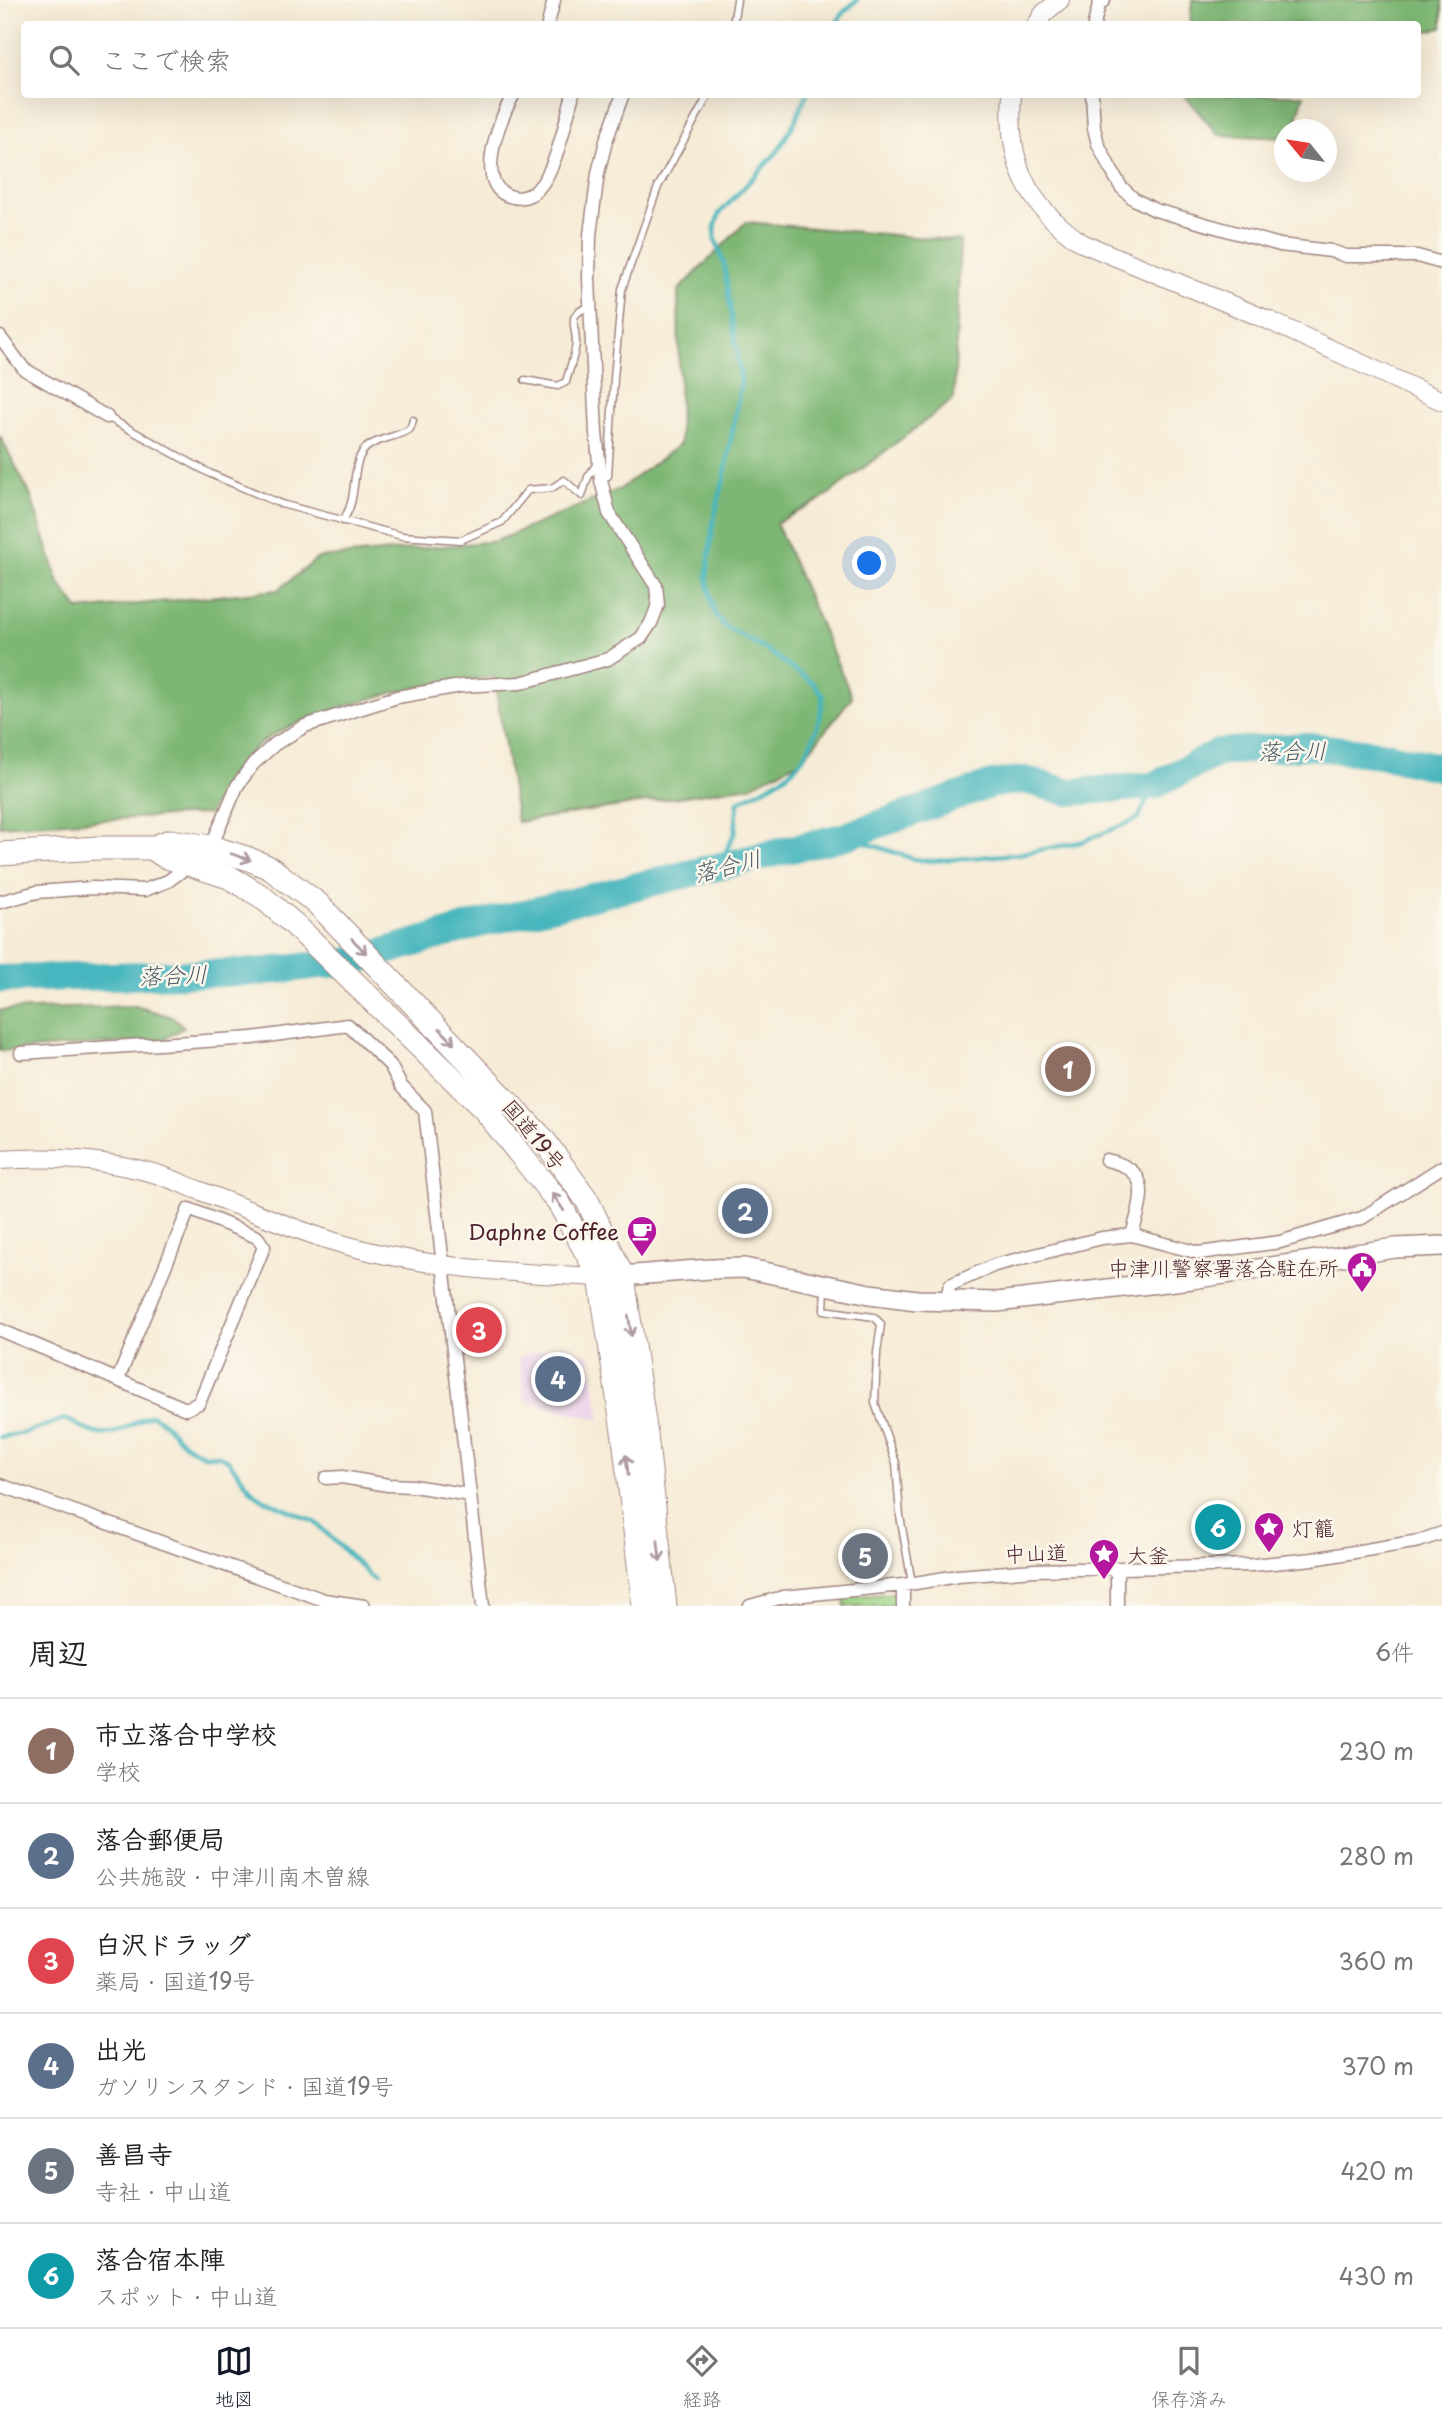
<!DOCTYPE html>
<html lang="ja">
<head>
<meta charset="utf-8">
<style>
  :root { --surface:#fff; --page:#f2f2f2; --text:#202124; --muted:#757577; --line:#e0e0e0; --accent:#111827 }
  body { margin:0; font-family:"Playpen Sans","Klee One",sans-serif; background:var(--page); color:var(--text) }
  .compass { position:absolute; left:1274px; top:119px; width:63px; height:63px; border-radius:50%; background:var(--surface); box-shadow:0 7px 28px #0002; rotate:300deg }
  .you { position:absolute; left:870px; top:564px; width:24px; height:24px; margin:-18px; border:5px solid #fff; border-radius:50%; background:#1a73e8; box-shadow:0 0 0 10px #1a73e833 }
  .badge { display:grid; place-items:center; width:46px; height:46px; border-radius:50%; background:var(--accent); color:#fff; font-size:23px; font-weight:700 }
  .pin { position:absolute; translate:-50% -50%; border:4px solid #fff; box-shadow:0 2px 7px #0006 }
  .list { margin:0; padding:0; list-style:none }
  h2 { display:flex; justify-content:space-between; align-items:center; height:91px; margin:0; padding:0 28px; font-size:30px }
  h2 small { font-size:23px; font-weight:400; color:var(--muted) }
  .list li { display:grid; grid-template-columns:46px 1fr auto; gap:21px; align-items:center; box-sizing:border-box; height:105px; padding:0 28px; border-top:2px solid var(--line) }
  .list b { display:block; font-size:26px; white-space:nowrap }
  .list p { margin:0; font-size:23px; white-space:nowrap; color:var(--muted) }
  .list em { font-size:23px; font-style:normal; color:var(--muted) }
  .icon { flex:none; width:38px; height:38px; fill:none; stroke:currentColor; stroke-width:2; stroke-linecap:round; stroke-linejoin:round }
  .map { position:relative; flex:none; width:1442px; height:1606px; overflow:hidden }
  .search { position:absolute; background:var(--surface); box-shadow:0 7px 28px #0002; left:21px; right:21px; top:21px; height:77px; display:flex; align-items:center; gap:18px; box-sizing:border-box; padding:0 24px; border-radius:7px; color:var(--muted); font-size:26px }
  .sheet { height:721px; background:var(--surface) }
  nav { display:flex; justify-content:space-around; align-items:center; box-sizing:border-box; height:98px; border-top:2px solid var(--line); background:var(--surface); font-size:19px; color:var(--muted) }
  nav a { display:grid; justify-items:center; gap:4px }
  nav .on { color:var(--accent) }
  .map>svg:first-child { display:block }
</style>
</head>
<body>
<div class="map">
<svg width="1442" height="1606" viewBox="0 0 1442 1606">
  <rect width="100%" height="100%" fill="#fbf7ec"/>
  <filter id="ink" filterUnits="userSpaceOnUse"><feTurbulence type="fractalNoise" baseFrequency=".0143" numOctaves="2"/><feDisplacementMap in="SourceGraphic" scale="14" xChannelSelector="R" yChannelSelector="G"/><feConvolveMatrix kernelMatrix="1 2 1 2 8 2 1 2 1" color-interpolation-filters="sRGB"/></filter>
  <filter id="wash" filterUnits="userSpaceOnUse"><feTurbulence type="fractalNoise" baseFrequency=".00686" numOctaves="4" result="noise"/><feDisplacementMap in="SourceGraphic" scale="28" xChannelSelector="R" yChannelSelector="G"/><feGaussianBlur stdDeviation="1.57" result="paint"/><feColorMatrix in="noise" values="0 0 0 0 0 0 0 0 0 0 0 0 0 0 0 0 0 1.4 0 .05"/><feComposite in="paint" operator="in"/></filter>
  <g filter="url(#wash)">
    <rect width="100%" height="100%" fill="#f6ebd6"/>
    <path fill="#ebd1eb" d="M564 1344 581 1354 589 1355 601 1420 524 1401 519 1357Z"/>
    <path fill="#9ed688" stroke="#747a5a" stroke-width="2" d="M897 1593 896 1606H845L844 1597Z"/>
    <path fill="#7eb774" stroke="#646b50" stroke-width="2" d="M1192 0H1442V28L1418 33V24H1190Z
      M1184 95H1304L1294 129 1284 130V138L1218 135Z
      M746 222 960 241 954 399 821 500 776 523 852 697 802 760 750 786 517 822 494 677C434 682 387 692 331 711 305 720 274 730 254 749 234 768 221 792 208 815L203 814 0 826V436L30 494 59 583 79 610 278 590 318 558 496 541 620 489 680 444 678 291Z
      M135 1006 173 1017 184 1027 163 1040 0 1051V1010Z"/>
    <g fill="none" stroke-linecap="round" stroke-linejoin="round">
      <path stroke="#46b6be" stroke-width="4.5" d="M836 24 844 12 857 0
        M846 836 914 859 931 861 1018 854 1081 842 1138 819 1153 786
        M719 866 735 832 738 802C756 792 776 784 791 771 811 754 821 721 823 696L814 684 765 649 724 626 714 612 707 577 713 522 724 479 741 381 724 264 715 238V228L719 214 778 151 795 121 807 94
        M0 1437 25 1433 64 1419C75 1422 84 1430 95 1433 118 1439 131 1421 152 1415L163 1422 184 1444 204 1455 219 1456 228 1460 253 1492 261 1498 315 1522 374 1580"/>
      <path stroke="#46b6be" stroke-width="28" d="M0 979 260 972 353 961 479 924 846 836 992 784 1025 780 1068 792 1153 786 1219 752 1306 746 1380 754 1442 768"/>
    </g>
  </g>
  <g filter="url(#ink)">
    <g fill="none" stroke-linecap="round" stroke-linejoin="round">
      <g stroke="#a08580" stroke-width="9">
        <path id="lane" d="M733 24 737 0
          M525 380 558 386 566 382C569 370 575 355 576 343 576 322 565 316 590 306
          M107 417 211 474 281 504 402 536 461 540 502 522 528 490 552 488 564 480 582 496 588 477 598 462
          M601 480 608 476 614 378 622 289 658 187 709 94
          M343 521C345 516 349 511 350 506 357 488 351 456 370 445 383 437 398 437 410 429L413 420
          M825 1289 824 1310 874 1317 881 1324 877 1353 875 1403 896 1463 900 1516 912 1583"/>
      </g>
      <g stroke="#a08580" stroke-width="15">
        <path id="street" d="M548 24 554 0
          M1094 24 1099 5 1104 0
          M514 94C500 117 471 189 513 197 521 199 531 196 537 190 557 169 565 122 573 94
          M1092 94 1094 128 1098 144 1109 166 1121 187 1134 199 1155 210 1280 245 1331 251 1346 256H1417L1442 263
          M0 337 24 369 107 417
          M208 850 211 847 237 786 253 764 275 744 305 726 397 697 461 686 520 683 608 659 641 638 651 623 658 605 656 586 609 513 601 480 596 433 589 279 590 235 598 173 606 141 623 94
          M0 902 37 892 92 888 145 890 168 881 191 864
          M21 1053 252 1038 348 1025 390 1065 401 1086 425 1111 470 1495
          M1106 1160C1154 1170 1142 1198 1132 1235
          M946 1301 950 1285 995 1265 1102 1238 1132 1235 1199 1253 1280 1242 1362 1218 1442 1167
          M0 1330 186 1409 199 1403 264 1247 257 1237 189 1209 118 1379
          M326 1478 342 1477 388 1485 413 1486 470 1495 483 1606
          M0 1485 324 1600 364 1606
          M1117 1569V1606
          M750 1606 783 1597 903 1585 958 1576 1034 1570 1253 1565 1313 1559 1419 1541 1442 1533
          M903 1606V1585"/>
      </g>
      <g stroke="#a08580" stroke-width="20">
        <path id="secondary" d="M1037 24 1044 13 1060 0
          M1012 94C1007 162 1025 204 1082 243L1268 320 1442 401
          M0 1160C53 1156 102 1159 153 1173 168 1177 183 1184 198 1190 242 1207 287 1227 332 1241 419 1268 510 1273 600 1277"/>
      </g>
      <g stroke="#a08580" stroke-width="22">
        <path id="primary" d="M609 1277 710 1269 744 1268 870 1294 917 1300 997 1302 1192 1279 1395 1248 1442 1246"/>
      </g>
      <g stroke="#a08580" stroke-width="25">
        <path id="highway" d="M152 848 164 856 229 877 261 896 295 925 484 1109 559 1203 600 1277 624 1438 644 1606
          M0 854 98 848H152L170 841 211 847 249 859 270 868 318 904 543 1139 587 1200 623 1277 646 1435 665 1606"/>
      </g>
      <use href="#lane" stroke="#fff" stroke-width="6"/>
      <use href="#street" stroke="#fff" stroke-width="12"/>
      <use href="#secondary" stroke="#fff" stroke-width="18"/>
      <use href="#primary" stroke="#fff" stroke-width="19"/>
      <use href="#highway" stroke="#fff" stroke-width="23"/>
    </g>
    <defs><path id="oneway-shaft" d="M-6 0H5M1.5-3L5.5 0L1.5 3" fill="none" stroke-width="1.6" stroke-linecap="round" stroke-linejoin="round" transform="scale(1.75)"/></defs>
    <g stroke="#ae9aa0">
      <use href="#oneway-shaft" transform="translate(241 857) rotate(18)"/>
      <use href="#oneway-shaft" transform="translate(359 946) rotate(46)"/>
      <use href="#oneway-shaft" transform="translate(447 1036) rotate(46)"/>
      <use href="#oneway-shaft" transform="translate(558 1202) rotate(-124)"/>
      <use href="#oneway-shaft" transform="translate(630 1326) rotate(82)"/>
      <use href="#oneway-shaft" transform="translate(627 1465) rotate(-97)"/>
      <use href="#oneway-shaft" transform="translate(659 1551) rotate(84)"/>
    </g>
  </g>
  <defs>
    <g id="cafe-pin" transform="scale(1.575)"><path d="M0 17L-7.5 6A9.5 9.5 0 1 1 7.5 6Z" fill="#b5179e" stroke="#fbf7ec"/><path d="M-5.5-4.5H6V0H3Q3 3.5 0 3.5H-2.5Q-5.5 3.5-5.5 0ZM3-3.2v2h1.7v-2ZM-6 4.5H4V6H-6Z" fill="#fff"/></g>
    <g id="civic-pin" transform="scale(1.575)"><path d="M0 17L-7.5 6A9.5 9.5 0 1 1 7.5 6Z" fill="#b5179e" stroke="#fbf7ec"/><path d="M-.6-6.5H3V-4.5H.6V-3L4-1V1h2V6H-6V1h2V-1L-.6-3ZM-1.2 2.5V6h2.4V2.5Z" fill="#fff"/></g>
    <g id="sight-pin" transform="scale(1.575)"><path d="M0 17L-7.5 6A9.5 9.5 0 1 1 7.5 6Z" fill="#b5179e" stroke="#fbf7ec"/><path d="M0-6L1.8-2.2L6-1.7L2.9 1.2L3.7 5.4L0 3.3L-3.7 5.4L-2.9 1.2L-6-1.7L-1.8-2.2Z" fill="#fff"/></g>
  </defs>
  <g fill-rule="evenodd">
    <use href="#cafe-pin" x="642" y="1231"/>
    <use href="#civic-pin" x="1362" y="1267"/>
    <use href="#sight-pin" x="1269" y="1527"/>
    <use href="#sight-pin" x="1104" y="1554"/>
  </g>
  <g text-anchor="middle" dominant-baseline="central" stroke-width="5" stroke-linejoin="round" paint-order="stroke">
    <g font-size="21" fill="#4a1f2b" stroke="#fbf7ec">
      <text transform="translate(535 1134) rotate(50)">国道19号</text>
      <text transform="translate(1036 1552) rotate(-2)">中山道</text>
    </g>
    <g font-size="21" fill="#4a1f2b" stroke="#fbf7ec" text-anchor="end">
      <text x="619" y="1231">Daphne Coffee</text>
      <text x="1339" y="1267">中津川警察署落合駐在所</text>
      <text x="1292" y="1527" text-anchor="start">灯籠</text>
      <text x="1127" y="1554" text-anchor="start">大釜</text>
    </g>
    <g font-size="23" font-style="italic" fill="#485b66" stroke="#fbf7ec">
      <text transform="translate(1292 750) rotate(-1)">落合川</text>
      <text transform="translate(727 865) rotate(-14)">落合川</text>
      <text transform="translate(173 974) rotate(-2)">落合川</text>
    </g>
  </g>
</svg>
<svg class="compass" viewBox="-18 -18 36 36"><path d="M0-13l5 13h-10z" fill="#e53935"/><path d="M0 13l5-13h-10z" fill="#757577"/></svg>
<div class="you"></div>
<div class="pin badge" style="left:1068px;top:1069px;background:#8d6e63">1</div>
<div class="pin badge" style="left:745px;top:1211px;background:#5c6f8a">2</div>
<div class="pin badge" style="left:479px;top:1330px;background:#e0444e">3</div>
<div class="pin badge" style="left:558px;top:1379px;background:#5c6f8a">4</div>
<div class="pin badge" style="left:865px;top:1556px;background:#6b7280">5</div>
<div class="pin badge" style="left:1218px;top:1527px;background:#0f9aa8">6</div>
<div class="search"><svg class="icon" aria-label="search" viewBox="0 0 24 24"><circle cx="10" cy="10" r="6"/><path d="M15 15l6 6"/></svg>ここで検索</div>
</div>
<section class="sheet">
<h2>周辺<small>6件</small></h2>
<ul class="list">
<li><span class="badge" style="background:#8d6e63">1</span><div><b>市立落合中学校</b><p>学校</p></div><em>230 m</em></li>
<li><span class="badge" style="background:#5c6f8a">2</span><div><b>落合郵便局</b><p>公共施設 · 中津川南木曽線</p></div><em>280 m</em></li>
<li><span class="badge" style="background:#e0444e">3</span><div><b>白沢ドラッグ</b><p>薬局 · 国道19号</p></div><em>360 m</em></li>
<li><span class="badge" style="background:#5c6f8a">4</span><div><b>出光</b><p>ガソリンスタンド · 国道19号</p></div><em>370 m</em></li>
<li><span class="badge" style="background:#6b7280">5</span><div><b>善昌寺</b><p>寺社 · 中山道</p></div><em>420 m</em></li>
<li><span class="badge" style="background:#0f9aa8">6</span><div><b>落合宿本陣</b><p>スポット · 中山道</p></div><em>430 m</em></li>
</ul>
</section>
<nav>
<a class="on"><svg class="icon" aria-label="map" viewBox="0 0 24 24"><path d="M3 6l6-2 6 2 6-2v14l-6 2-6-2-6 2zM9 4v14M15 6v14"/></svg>地図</a>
<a><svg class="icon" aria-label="directions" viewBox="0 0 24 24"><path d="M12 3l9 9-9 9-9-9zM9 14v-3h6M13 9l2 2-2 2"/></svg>経路</a>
<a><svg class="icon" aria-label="saved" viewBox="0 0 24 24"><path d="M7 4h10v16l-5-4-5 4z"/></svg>保存済み</a>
</nav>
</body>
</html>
